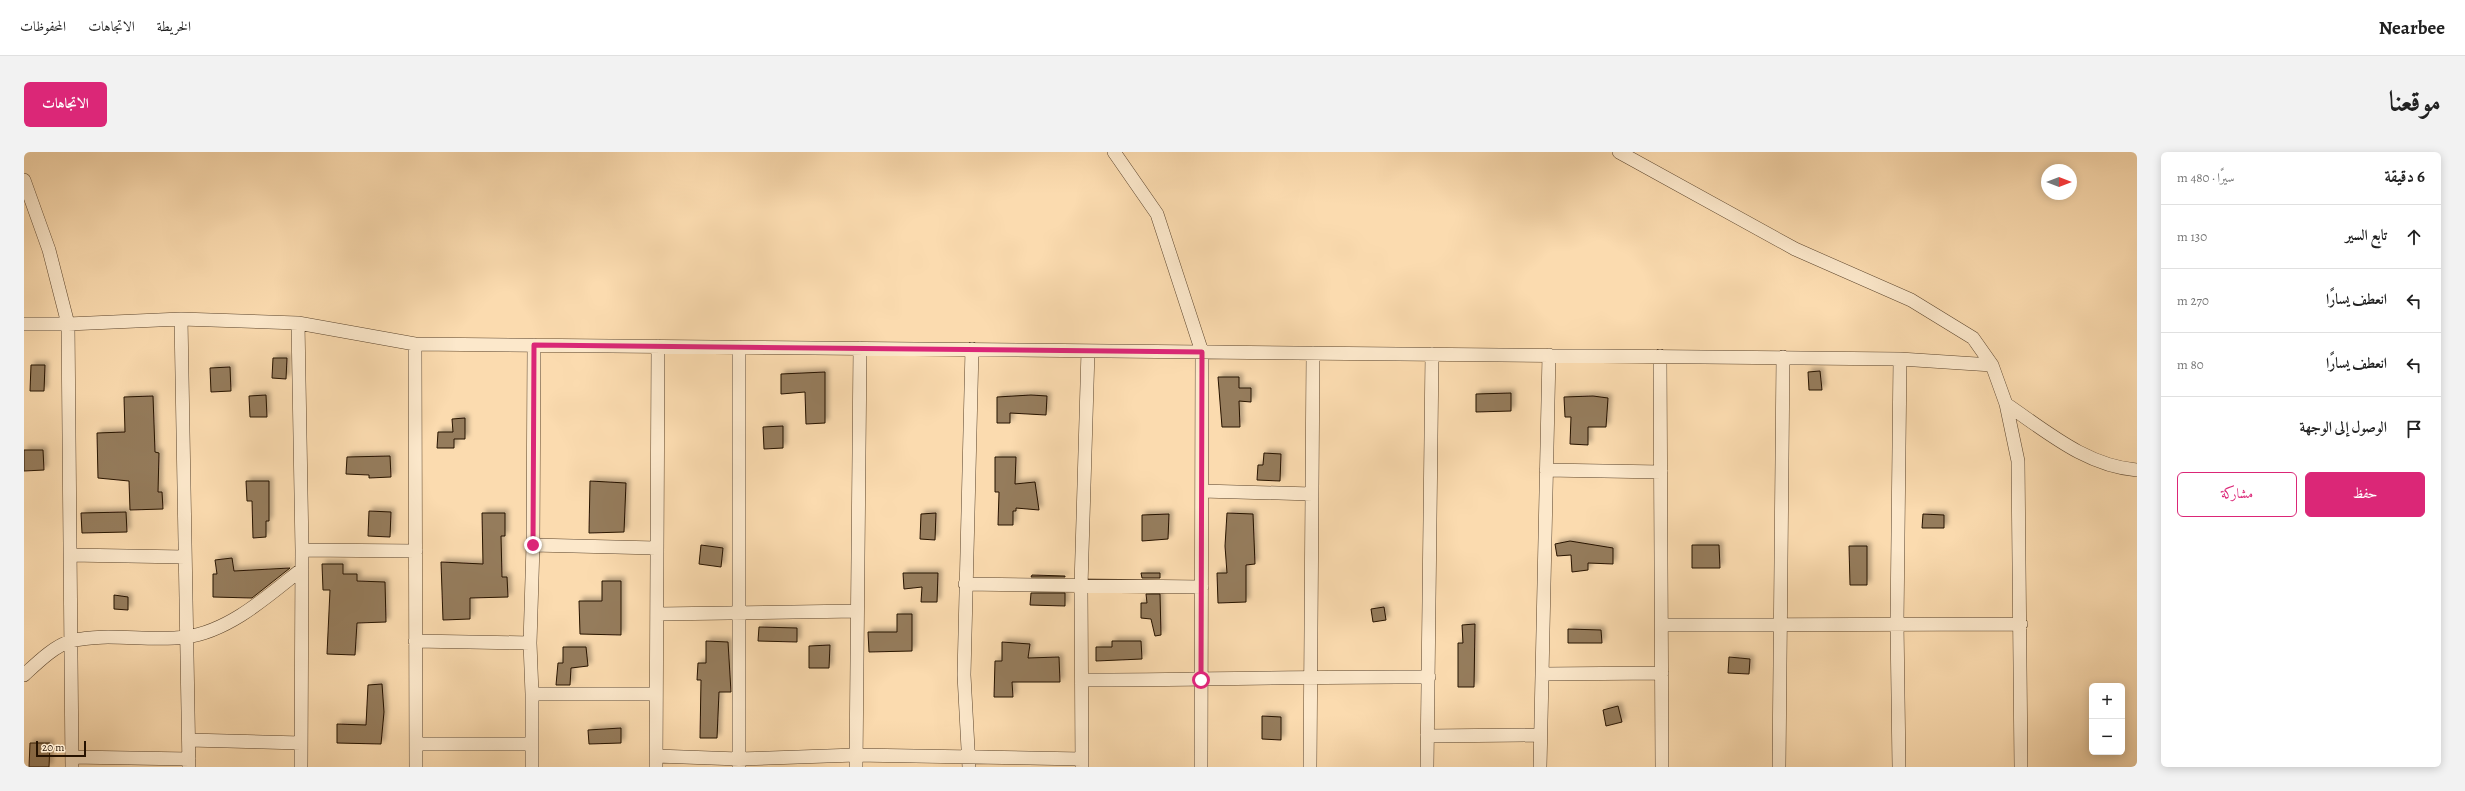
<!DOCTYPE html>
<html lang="ar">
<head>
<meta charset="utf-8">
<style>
  :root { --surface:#fff; --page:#f2f2f2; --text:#222; --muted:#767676; --line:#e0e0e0; --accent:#db2777 }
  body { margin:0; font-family:Alegreya,Amiri,serif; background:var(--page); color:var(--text); direction:rtl }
  .controls { position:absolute; right:12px; bottom:12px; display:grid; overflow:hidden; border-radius:6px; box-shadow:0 2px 10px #0003 }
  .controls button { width:36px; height:36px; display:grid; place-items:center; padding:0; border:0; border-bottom:1px solid var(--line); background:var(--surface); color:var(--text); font:20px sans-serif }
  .compass { position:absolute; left:2017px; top:12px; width:36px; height:36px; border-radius:50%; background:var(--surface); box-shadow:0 2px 10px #0003; rotate:90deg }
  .scale { position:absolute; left:12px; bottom:10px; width:50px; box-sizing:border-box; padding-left:4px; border:2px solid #261200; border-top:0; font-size:11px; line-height:14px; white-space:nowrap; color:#261200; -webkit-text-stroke:3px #fce8cb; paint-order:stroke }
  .stop { position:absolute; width:12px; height:12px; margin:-9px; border:3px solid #db2777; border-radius:50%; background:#fff }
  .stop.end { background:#db2777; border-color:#fff; box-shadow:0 1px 4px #0008 }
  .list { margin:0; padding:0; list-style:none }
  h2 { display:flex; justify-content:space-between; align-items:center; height:52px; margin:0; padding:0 16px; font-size:17px }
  h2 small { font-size:13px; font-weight:400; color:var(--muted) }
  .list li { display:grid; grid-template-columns:26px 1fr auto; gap:12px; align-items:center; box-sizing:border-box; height:64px; padding:0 16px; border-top:1px solid var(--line) }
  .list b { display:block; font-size:15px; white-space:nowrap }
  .list em { font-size:13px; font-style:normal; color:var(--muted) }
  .actions { display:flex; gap:8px; padding:12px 16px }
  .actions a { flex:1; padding:9px 0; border:1px solid var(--accent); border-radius:6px; text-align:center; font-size:14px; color:var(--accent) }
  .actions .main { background:var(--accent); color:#fff }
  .icon { flex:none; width:22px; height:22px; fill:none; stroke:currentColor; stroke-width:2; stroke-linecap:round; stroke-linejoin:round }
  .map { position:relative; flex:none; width:2113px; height:615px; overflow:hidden; direction:ltr; border-radius:6px }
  header { display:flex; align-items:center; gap:24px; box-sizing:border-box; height:56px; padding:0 20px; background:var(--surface); border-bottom:1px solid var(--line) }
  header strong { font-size:19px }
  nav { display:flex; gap:22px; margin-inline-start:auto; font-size:14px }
  .intro { display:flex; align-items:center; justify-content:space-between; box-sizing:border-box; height:96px; padding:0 24px }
  h1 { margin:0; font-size:28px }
  .button { padding:10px 18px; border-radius:6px; background:var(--accent); color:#fff; font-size:14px; font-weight:700 }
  main { display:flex; gap:24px; padding:0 24px }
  aside { flex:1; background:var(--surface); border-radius:6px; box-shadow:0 2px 10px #0003 }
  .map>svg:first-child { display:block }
</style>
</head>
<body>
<header>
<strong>Nearbee</strong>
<nav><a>الخريطة</a><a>الاتجاهات</a><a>المحفوظات</a></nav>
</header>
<div class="intro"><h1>موقعنا</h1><a class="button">الاتجاهات</a></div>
<main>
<aside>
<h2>6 دقيقة<small>سيرًا · 480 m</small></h2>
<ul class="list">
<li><svg class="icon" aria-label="ahead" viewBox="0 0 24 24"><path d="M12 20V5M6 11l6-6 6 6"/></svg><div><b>تابع السير</b></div><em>130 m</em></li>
<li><svg class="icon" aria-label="left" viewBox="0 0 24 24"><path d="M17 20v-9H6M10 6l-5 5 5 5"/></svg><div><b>انعطف يسارًا</b></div><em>270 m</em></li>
<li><svg class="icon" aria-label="left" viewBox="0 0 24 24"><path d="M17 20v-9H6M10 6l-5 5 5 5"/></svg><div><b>انعطف يسارًا</b></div><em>80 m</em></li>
<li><svg class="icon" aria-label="arrive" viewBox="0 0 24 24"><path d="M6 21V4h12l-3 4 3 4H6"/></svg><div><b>الوصول إلى الوجهة</b></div></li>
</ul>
<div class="actions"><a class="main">حفظ</a><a>مشاركة</a></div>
</aside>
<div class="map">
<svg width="2113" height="615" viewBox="0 0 2113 615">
  <defs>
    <filter id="shadow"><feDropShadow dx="3.5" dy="-3.5" stdDeviation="2" flood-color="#0004"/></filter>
  </defs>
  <rect width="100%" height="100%" fill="#fbdbaf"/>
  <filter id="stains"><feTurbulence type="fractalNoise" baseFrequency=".005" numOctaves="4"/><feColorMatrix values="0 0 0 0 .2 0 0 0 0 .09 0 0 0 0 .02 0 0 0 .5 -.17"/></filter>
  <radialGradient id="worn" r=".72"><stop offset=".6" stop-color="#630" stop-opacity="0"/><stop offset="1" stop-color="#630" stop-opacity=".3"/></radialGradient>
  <path fill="#957b5b" stroke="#261200" filter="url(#shadow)" d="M249 206H263L262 227 248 226Z
    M7 213H21L20 239H6Z
    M206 215 207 239 187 240 186 216Z
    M1796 219 1798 238H1785L1784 220Z
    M801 220V271L782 272 781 240 757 242V222Z
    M1194 225H1215V236H1227V250L1215 249 1216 275H1198Z
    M1487 241V259L1452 260V242Z
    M242 243 243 265H226L225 244Z
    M1007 243 1023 244 1022 263 986 261V271H973V245Z
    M129 244 131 300 135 301 134 340H138L139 357 106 358 105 329 74 326 73 281 101 280 100 245Z
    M1569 244 1584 246 1582 275H1564V293L1546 292 1547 265H1541L1540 245Z
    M441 266V287H430V296H413L414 280H429L428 267Z
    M759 274V296L740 297 739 275Z
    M0 298H19L20 318 0 319Z
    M1240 301 1257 302 1256 329 1233 328 1234 313H1239Z
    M366 304 367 325 345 326V323L322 322 323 305Z
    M971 305H992L991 332 1011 330 1015 358 992 356V359H989V373H974L975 340H971Z
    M222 329H245V369H242V385L229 386 228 349H223Z
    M566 329 602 331 600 380 565 381Z
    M345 359 367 360 366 385 344 384Z
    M102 360 103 380 58 381 57 361Z
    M458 361H481V384H477L478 425H483L484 445 446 446V467L419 468 417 410 459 412Z
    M912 361 911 388 896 387 897 362Z
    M1203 361 1229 362 1231 412 1222 413V450L1194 451 1193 421H1203L1201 394Z
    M1145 362 1144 387 1118 389V363Z
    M1899 362 1920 363V376H1898Z
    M1546 389 1589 396V412L1564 411V418L1548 420 1547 403 1533 404 1531 392Z
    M677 393 699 396 697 415 675 412Z
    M1668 393H1695L1696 416H1668Z
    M1825 394H1843V433H1826Z
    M208 406 210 419 266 416 228 446 189 445V422H193L191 408Z
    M298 412H319V422H333V429L361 430 362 470 333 471 331 503 303 502 306 438H299Z
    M879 421H914L913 450H897L898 435 880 437Z
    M1117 421H1136V426H1118Z
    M1008 423 1041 424V425H1007Z
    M578 429H597V483L556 482 555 449H578Z
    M1007 441H1041V454L1006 453Z
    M1122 442H1136L1137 483 1131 484 1127 467 1117 466V451H1123Z
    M90 443 104 445V458L90 457Z
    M1360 455 1362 468 1349 470 1347 457Z
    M873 462H888V499L845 500 844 480H873Z
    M1451 472 1450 535H1434V491H1439L1438 473Z
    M735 475 773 476V490L734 489Z
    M1544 477 1577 478 1578 491H1544Z
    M682 489 704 490 707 540H695L693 586H676L677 528H673L674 511H682Z
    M1088 489H1117L1118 507 1072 509V495H1088Z
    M978 490 1006 492 1004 506 1035 505 1036 530H988L989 545H970L971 509H978Z
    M806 493 805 516H785V494Z
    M539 495H562L564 514 547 516 546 533H532L534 511H539Z
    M1705 505 1726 507 1725 522 1704 521Z
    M358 532 360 560 357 592 313 591V572L342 573 344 533Z
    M1594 554 1598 570 1582 574 1579 558Z
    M1238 564 1257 565V588L1238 587Z
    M597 576V591L565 592 564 578Z
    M6 591H26L25 615H5Z"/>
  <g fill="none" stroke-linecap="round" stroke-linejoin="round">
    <g stroke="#5b442c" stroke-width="14">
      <path id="minor" d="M1090 0 1133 62 1178 200 1177 615
        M1595 0 1771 97 1887 148 1949 186 1968 213 1982 252 1994 309 1997 615
        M0 28 25 98 44 172 157 167 274 171 391 192 1876 207 1968 213
        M157 167 165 615
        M274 171 278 398 277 615
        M0 172H44L48 615
        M391 192 392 615
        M1636 204 1638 615
        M1982 252C2022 279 2062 314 2113 318
        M1522 318 1637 320
        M1178 339 1288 342
        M509 393 632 396
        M278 398 392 399
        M46 403 161 405
        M941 432 1178 435
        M634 462 833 459
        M1638 473 1997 472
        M391 489 506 491
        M1518 522 1638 521
        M0 523C13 511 30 494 47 489 82 480 126 490 162 485 206 479 245 443 278 417
        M1058 528C1174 528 1289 524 1405 525
        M508 542H632
        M1403 584 1516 583
        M165 588 277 591
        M392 592H508
        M632 604 715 607 832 603 1058 607
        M48 605 165 607
        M508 615V542L506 491 509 393 510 193
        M632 615 634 194
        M715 615V195
        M832 615 836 196
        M945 615 940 523 948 197
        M1058 615 1057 434 1064 199
        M1286 615 1289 201
        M1403 615 1408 202
        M1516 615 1525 203
        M1755 615 1759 205
        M1875 615 1873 471 1876 207"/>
    </g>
    <use href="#minor" stroke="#fce8cb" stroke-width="13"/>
  </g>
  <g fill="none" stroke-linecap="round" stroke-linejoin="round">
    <path stroke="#db2777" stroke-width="5" d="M509 393 510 193 1178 200 1177 528"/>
  </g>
  <rect width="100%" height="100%" filter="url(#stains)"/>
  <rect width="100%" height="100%" fill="url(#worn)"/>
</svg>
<div class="controls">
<button>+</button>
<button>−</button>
</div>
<svg class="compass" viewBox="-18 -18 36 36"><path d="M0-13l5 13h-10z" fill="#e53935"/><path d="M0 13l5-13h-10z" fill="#767676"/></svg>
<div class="scale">20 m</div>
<div class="stop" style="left:1177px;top:528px"></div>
<div class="stop end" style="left:509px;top:393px"></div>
</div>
</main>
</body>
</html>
